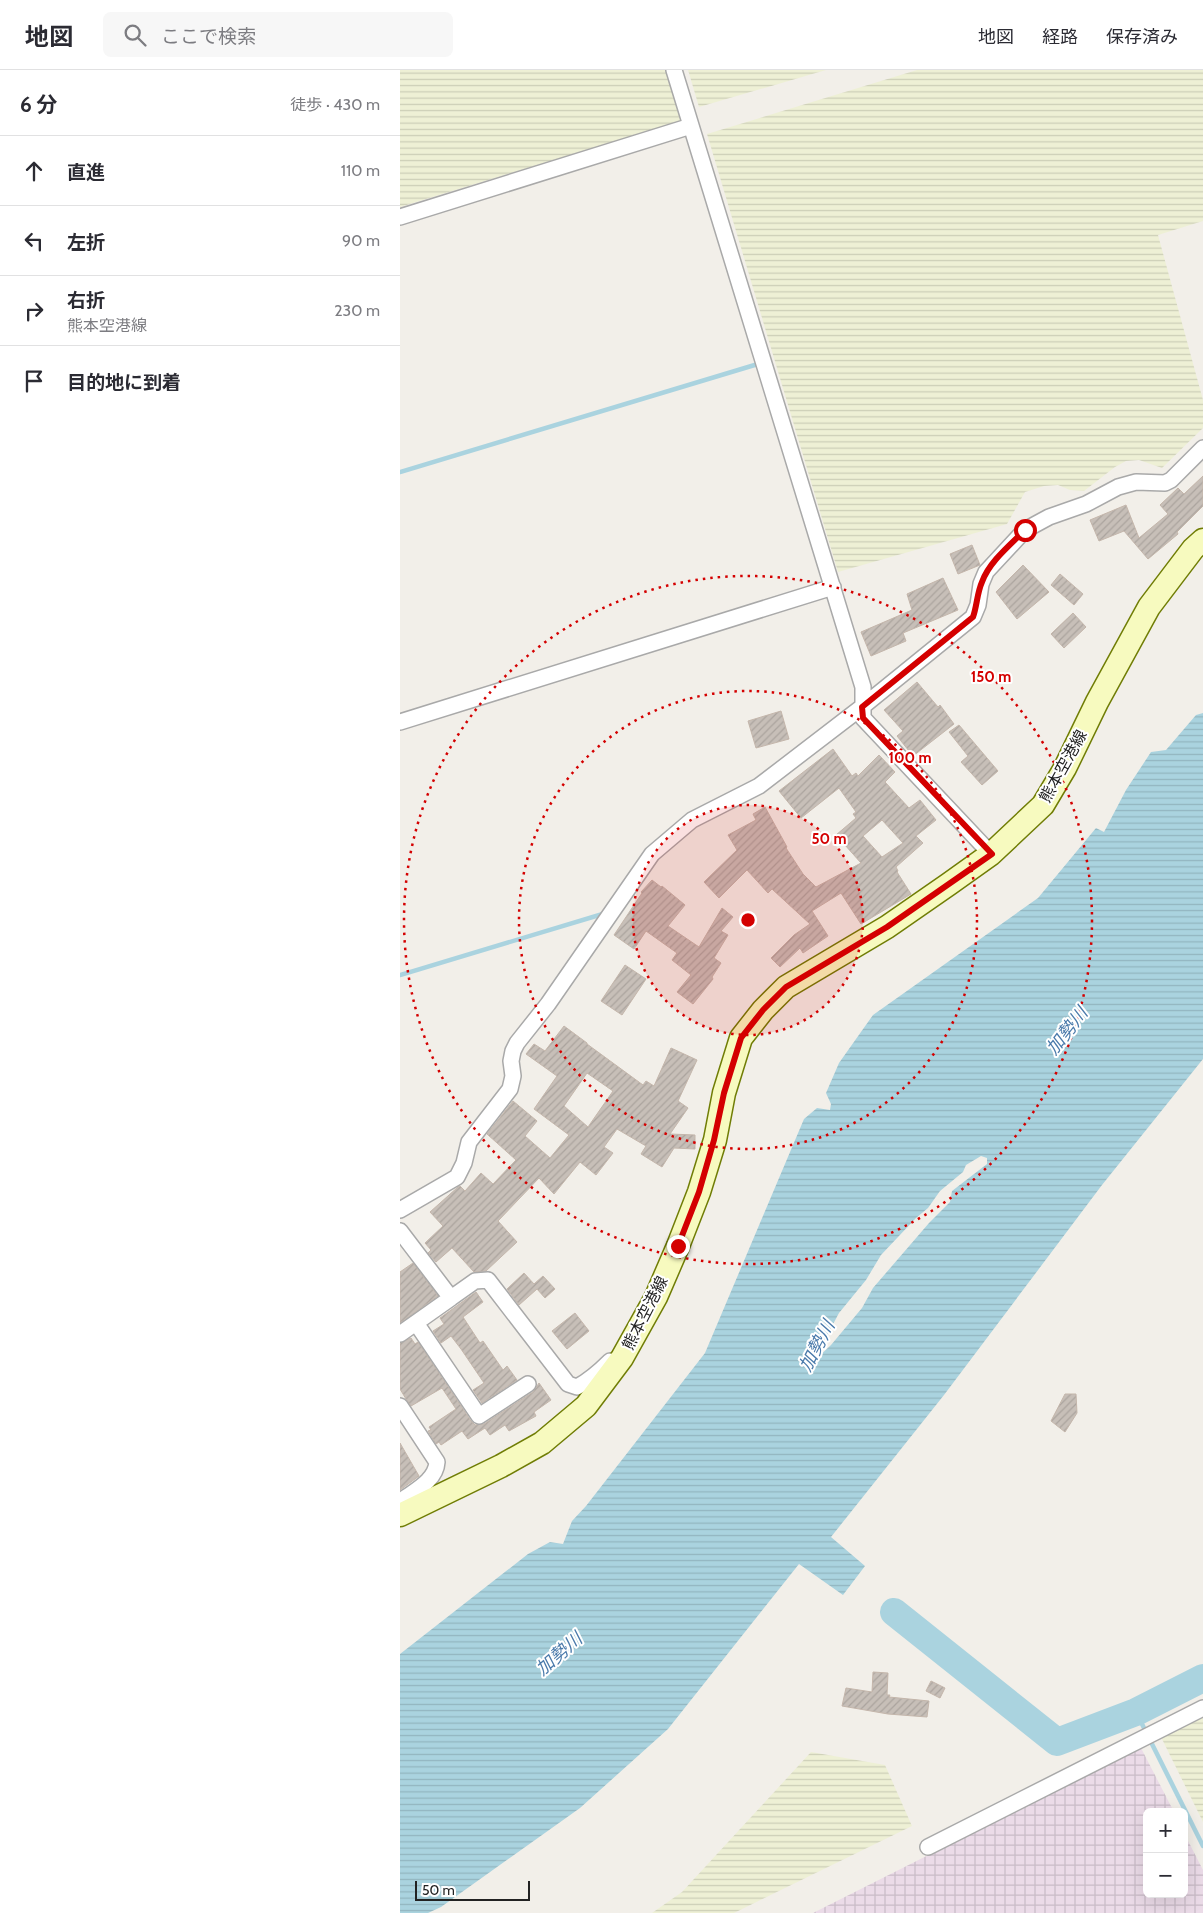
<!DOCTYPE html>
<html lang="ja">
<head>
<meta charset="utf-8">
<style>
  :root { --surface:#fff; --page:#f7f7f7; --text:#2b2b33; --muted:#7c7c81; --line:#e1e1e2 }
  body { margin:0; font-family:Cabin,"Noto Sans JP",sans-serif; background:var(--page); color:var(--text) }
  .controls { position:absolute; right:15px; bottom:15px; display:grid; overflow:hidden; border-radius:8px; box-shadow:0 5px 20px #0002 }
  .controls button { width:45px; height:45px; display:grid; place-items:center; padding:0; border:0; border-bottom:1px solid var(--line); background:var(--surface); color:var(--text); font:25px sans-serif }
  .scale { position:absolute; left:15px; bottom:12px; width:115px; box-sizing:border-box; padding-left:5px; border:2px solid #222; border-top:0; font-size:14px; line-height:18px; white-space:nowrap; color:#222; -webkit-text-stroke:4px #fff; paint-order:stroke }
  .stop { position:absolute; width:15px; height:15px; margin:-11px; border:4px solid #d40000; border-radius:50%; background:#fff }
  .stop.end { background:#d40000; border-color:#fff; box-shadow:0 1px 5px #0008 }
  .list { margin:0; padding:0; list-style:none }
  h2 { display:flex; justify-content:space-between; align-items:center; height:65px; margin:0; padding:0 20px; font-size:21px }
  h2 small { font-size:16px; font-weight:400; color:var(--muted) }
  .list li { display:grid; grid-template-columns:32px 1fr auto; gap:15px; align-items:center; box-sizing:border-box; height:70px; padding:0 20px; border-top:1px solid var(--line) }
  .list b { display:block; font-size:19px; white-space:nowrap }
  .list p { margin:0; font-size:16px; white-space:nowrap; color:var(--muted) }
  .list em { font-size:16px; font-style:normal; color:var(--muted) }
  .icon { flex:none; width:28px; height:28px; fill:none; stroke:currentColor; stroke-width:2; stroke-linecap:round; stroke-linejoin:round }
  .map { position:relative; flex:none; width:803px; height:1843px; overflow:hidden }
  header { display:flex; align-items:center; gap:30px; box-sizing:border-box; height:70px; padding:0 25px; background:var(--surface); border-bottom:1px solid var(--line) }
  header strong { font-size:24px }
  nav { display:flex; gap:28px; margin-inline-start:auto; font-size:18px }
  .search { width:350px; height:45px; background:var(--page); display:flex; align-items:center; gap:12px; box-sizing:border-box; padding:0 18px; border-radius:8px; color:var(--muted); font-size:19px }
  main { display:flex }
  aside { flex:1; background:var(--surface) }
  .map>svg:first-child { display:block }
</style>
</head>
<body>
<header>
<strong>地図</strong>
<div class="search"><svg class="icon" aria-label="search" viewBox="0 0 24 24"><circle cx="10" cy="10" r="6"/><path d="M15 15l6 6"/></svg>ここで検索</div>
<nav><a>地図</a><a>経路</a><a>保存済み</a></nav>
</header>
<main>
<aside>
<h2>6 分<small>徒歩 · 430 m</small></h2>
<ul class="list">
<li><svg class="icon" aria-label="ahead" viewBox="0 0 24 24"><path d="M12 20V5M6 11l6-6 6 6"/></svg><div><b>直進</b></div><em>110 m</em></li>
<li><svg class="icon" aria-label="left" viewBox="0 0 24 24"><path d="M17 20v-9H6M10 6l-5 5 5 5"/></svg><div><b>左折</b></div><em>90 m</em></li>
<li><svg class="icon" aria-label="right" viewBox="0 0 24 24"><path d="M7 20v-9h11M14 6l5 5-5 5"/></svg><div><b>右折</b><p>熊本空港線</p></div><em>230 m</em></li>
<li><svg class="icon" aria-label="arrive" viewBox="0 0 24 24"><path d="M6 21V4h12l-3 4 3 4H6"/></svg><div><b>目的地に到着</b></div></li>
</ul>
</aside>
<div class="map">
<svg width="803" height="1843" viewBox="0 0 803 1843">
  <defs>
    <pattern id="industrial-grid" width="8" height="8" patternUnits="userSpaceOnUse" patternTransform="scale(1.25)"><rect width="8" height="8" fill="#ebdbe8"/><path d="M0 4h8M4 0v8" fill="none" stroke="#c9bcc7"/></pattern>
    <pattern id="farmland-rules" width="6" height="5" patternUnits="userSpaceOnUse" patternTransform="scale(1.25)"><rect width="6" height="5" fill="#eef0d5"/><path d="M0 2.5h6" fill="none" stroke="#ccceb7"/></pattern>
    <pattern id="water-rules" width="6" height="5" patternUnits="userSpaceOnUse" patternTransform="scale(1.25)"><rect width="6" height="5" fill="#aad3df"/><path d="M0 2.5h6" fill="none" stroke="#92b5bf"/></pattern>
    <pattern id="building-hatch" width="6" height="6" patternUnits="userSpaceOnUse" patternTransform="scale(1.25)"><rect width="6" height="6" fill="#c7bfb8"/><path d="M-1 1l2-2M0 6l6-6M5 7l2-2" fill="none" stroke="#aba49e"/></pattern>
  </defs>
  <rect width="100%" height="100%" fill="#f2efe9"/>
  <path fill="url(#industrial-grid)" d="M741 1678 774 1742H747V1824H784V1763L803 1800V1843H413Z"/>
  <path fill="url(#farmland-rules)" d="M0 0H266L281 51 0 137Z
    M288 0H426L299 37Z
    M517 0H803V151L758 165 803 330V358L762 398 739 390 726 391 715 397 684 421 670 420 658 415 644 416 625 422 607 454 438 502 307 64Z
    M803 1646V1752L761 1667Z
    M411 1682 485 1695 512 1756 334 1843H252L282 1822Z"/>
  <path fill="url(#water-rules)" fill-rule="evenodd" d="M803 643V989L702 1115 544 1325 431 1467 465 1496 443 1525 399 1494 268 1659 180 1738 41 1837 28 1843H0V1584L128 1484 150 1472 163 1474 172 1451 186 1436 305 1283 404 1049 417 1038 430 1040 431 1034 426 1023 439 993 473 945 638 828 696 758 704 762 726 720 751 682 766 680 796 645ZM581 1086 587 1088V1094L552 1121 550 1132 529 1153 473 1218 462 1238 431 1275 415 1290 414 1287 423 1273 439 1243 466 1210 481 1185 516 1148 528 1138 540 1121 563 1102 566 1095Z"/>
  <g fill="none" stroke-linecap="round" stroke-linejoin="round">
    <path stroke="#aad3df" stroke-width="4.5" d="M0 402 358 294
      M0 905 206 843
      M736 1642 803 1776"/>
    <path stroke="#aad3df" stroke-width="28" d="M494 1542 657 1672 736 1642 803 1608"/>
  </g>
  <path fill="url(#building-hatch)" stroke="#c4b6ab" fill-rule="evenodd" d="M803 406V436L777 462 778 464 748 489 724 461 699 471 690 450 726 435 739 468 768 444 760 435 778 418 784 424Z
    M572 475 580 495 558 504 550 484Z
    M623 495 649 522 617 549 596 522Z
    M660 504 683 524 674 535 651 515Z
    M543 508 558 540 503 563 506 571 471 586 461 562 512 540 507 524Z
    M673 543 686 557 664 578 651 564Z
    M517 612 538 637 540 635 554 654 513 686 497 666 503 661 484 640Z
    M381 641 389 669 356 678 348 651Z
    M559 655 598 701 582 715 561 692 568 686 549 662Z
    M433 679 452 706 456 703 458 706 479 685 495 702 485 712 509 738 520 730 536 750 516 766 523 773 496 797 498 801 497 802 511 824 461 854 441 823 412 841 428 866 403 883 400 878 380 897 371 888 394 865 410 854 372 819 368 823 347 800 319 828 304 812 337 780 328 765 356 750 353 744 365 737 387 777 386 778 403 804 416 817 461 793 436 765 456 748 453 744 456 742 439 718 401 748 379 721ZM482 750 503 773 482 787 463 766Z
    M252 810 261 817 262 816 285 835 268 856 299 877 322 838 333 847 321 861 328 865 314 888 321 893 312 907 313 909 293 934 277 922 291 905 272 890 277 883 246 861 234 879 214 865 242 823 241 822Z
    M225 895 246 909 222 945 201 931Z
    M164 956 187 973V974L243 1015 246 1011 254 1016 271 978 297 990 278 1031 288 1038 270 1064 295 1065V1079L274 1078 262 1097 241 1084 246 1076 217 1059 204 1077 213 1083 196 1105 180 1092 154 1124 139 1108 98 1151 117 1172 86 1201 74 1202 52 1178 36 1192 28 1183 31 1180 25 1173 43 1156 30 1142 58 1117 60 1116 65 1121 81 1103 93 1114 116 1090 87 1064 113 1031 137 1051 125 1066 150 1088 169 1065 134 1039 157 1006 126 984 134 974 145 981ZM187 1003 213 1021 188 1057 164 1036Z
    M13 1193 38 1226 0 1253V1202Z
    M124 1203 134 1214 143 1206 155 1219 145 1228 137 1219 119 1235 107 1219Z
    M76 1222 83 1232 63 1247 80 1273 83 1271 103 1300 107 1296 117 1310 82 1333 73 1320 84 1313 61 1279 51 1266 41 1273 33 1261 44 1254 40 1248Z
    M175 1243 189 1261 167 1279 152 1261Z
    M11 1268 15 1274 18 1272 71 1351 75 1355 84 1354 133 1322 139 1313 151 1330 134 1342 136 1346 109 1361 105 1355 90 1365 85 1358 68 1369 62 1361 41 1375 39 1372 36 1374 28 1361 31 1360 29 1357 56 1339 42 1318 11 1336 6 1329 0 1319V1273Z
    M665 1324H676L677 1343 665 1362 651 1351Z
    M0 1373 19 1406 0 1420Z
    M473 1602 488 1603 487 1625H490L489 1627 529 1631 527 1647 488 1644 442 1636 446 1618 472 1622Z
    M531 1611 545 1618 540 1628 526 1621Z"/>
  <g fill="none" stroke-linecap="round" stroke-linejoin="round">
    <g stroke="#a9a9a9" stroke-width="18">
      <path id="minor" d="M274 0 463 617V648L591 784
        M0 147 291 56
        M0 652 433 517
        M0 1140 57 1107 64 1093 69 1072 110 1019 113 1006 111 991 113 981 117 973 148 934 252 784 292 750 359 716 462 637 573 547 578 535 581 514 586 502 625 460 649 447 686 434 718 417 736 412 765 413 771 410 803 378
        M0 1161 51 1228 75 1211 88 1210 168 1314 177 1317C190 1310 200 1301 210 1291
        M16 1253 79 1346 128 1314
        M0 1264 51 1228
        M0 1336 37 1392C36 1409 18 1419 5 1428L7 1442
        M528 1777 803 1638"/>
    </g>
    <g stroke="#707d05" stroke-width="25">
      <path id="secondary" d="M0 1445 101 1396 142 1373 186 1336 222 1288 256 1227 278 1176 299 1122 315 1070 324 1023 341 968 363 940 386 917 487 857 549 814 591 784 643 735 665 698 697 632 749 537 793 479 803 470"/>
    </g>
    <use href="#minor" stroke="#fff" stroke-width="15"/>
    <use href="#secondary" stroke="#f7fabf" stroke-width="22"/>
  </g>
  <g fill="none" stroke-linecap="round" stroke-linejoin="round">
    <path stroke="#d40000" stroke-width="6" d="M278 1176 299 1122 314 1070 324 1023 341 968 363 940 386 917 487 857 592 784 463 648 462 637 573 547C577 536 577 523 582 512 589 492 610 475 625 460"/>
  </g>
  <circle cx="348" cy="850" r="115" fill="#d40000" fill-opacity=".12"/>
  <g fill="none" stroke="#d40000" stroke-width="2.5" stroke-dasharray="2.5 5">
    <circle cx="348" cy="850" r="115"/>
    <circle cx="348" cy="850" r="229"/>
    <circle cx="348" cy="850" r="344"/>
  </g>
  <g text-anchor="middle" dominant-baseline="central" stroke-width="4" stroke-linejoin="round" paint-order="stroke">
    <g font-size="16" fill="#222" stroke="#fff">
      <text transform="translate(663 696) rotate(-61)">熊本空港線</text>
      <text transform="translate(245 1243) rotate(-63)">熊本空港線</text>
    </g>
    <g font-size="18" font-style="italic" fill="#4a7aab" stroke="#fff">
      <text transform="translate(667 961) rotate(-52)">加勢川</text>
      <text transform="translate(417 1276) rotate(-62)">加勢川</text>
      <text transform="translate(159 1584) rotate(-41)">加勢川</text>
    </g>
  </g>
  <circle cx="348" cy="850" r="8" fill="#d40000" stroke="#fff" stroke-width="2.5"/>
  <g font-size="15" text-anchor="middle" font-weight="bold" fill="#d40000" stroke="#fff" stroke-width="4" stroke-linejoin="round" paint-order="stroke">
    <text x="591" y="612">150 m</text>
    <text x="510" y="693">100 m</text>
    <text x="429" y="774">50 m</text>
  </g>
</svg>
<div class="controls">
<button>+</button>
<button>−</button>
</div>
<div class="scale">50 m</div>
<div class="stop" style="left:625px;top:460px"></div>
<div class="stop end" style="left:278px;top:1176px"></div>
</div>
</main>
</body>
</html>
